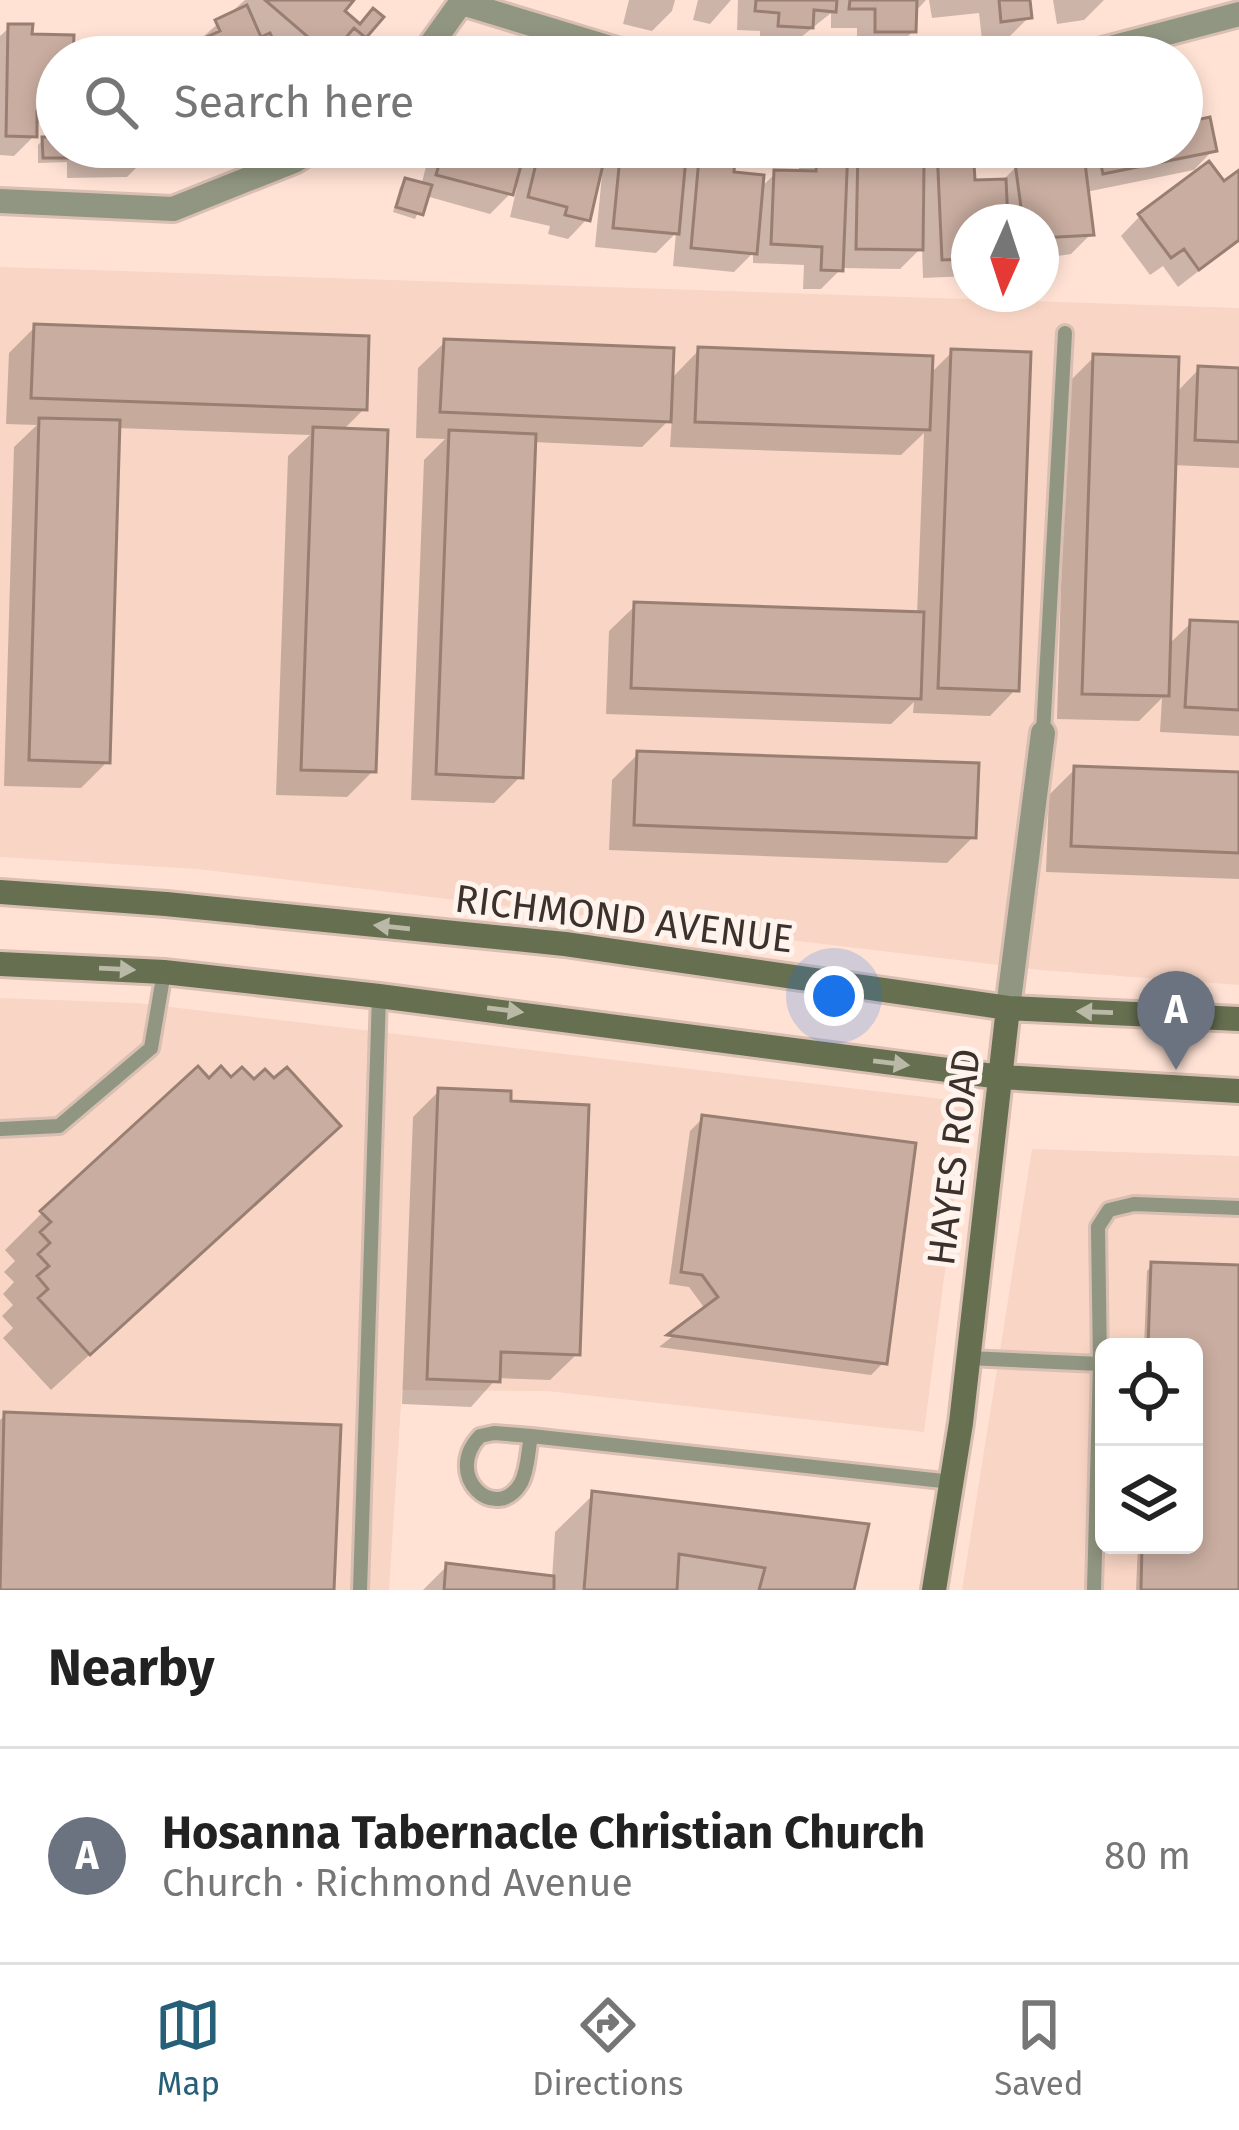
<!DOCTYPE html>
<html lang="en">
<head>
<meta charset="utf-8">
<style>
  :root { --surface:#fff; --page:#f6f6f6; --text:#222; --muted:#767676; --line:#e0e0e0; --accent:#255f78 }
  body { margin:0; font-family:"Fira Sans",sans-serif; background:var(--page); color:var(--text) }
  .controls { position:absolute; right:36px; bottom:36px; display:grid; overflow:hidden; border-radius:18px; box-shadow:0 6px 18px #0003 }
  .controls button { width:108px; height:108px; display:grid; place-items:center; padding:0; border:0; border-bottom:3px solid var(--line); background:var(--surface); color:var(--text); font:60px sans-serif }
  .compass { position:absolute; left:951px; top:204px; width:108px; height:108px; border-radius:50%; background:var(--surface); box-shadow:0 6px 18px #0003; rotate:183deg }
  .you { position:absolute; left:834px; top:996px; width:42px; height:42px; margin:-30px; border:9px solid #fff; border-radius:50%; background:#1a73e8; box-shadow:0 0 0 18px #1a73e833 }
  .badge { display:grid; place-items:center; width:78px; height:78px; border-radius:50%; background:var(--accent); color:#fff; font-size:39px; font-weight:700 }
  .pin { position:absolute; translate:-50% -99px; filter:drop-shadow(0 3px 6px #0008) }
  .pin::after { content:''; position:absolute; top:63px; width:42px; height:36px; background:inherit; clip-path:polygon(0 0,100% 0,50% 100%) }
  .list { margin:0; padding:0; list-style:none }
  h2 { display:flex; justify-content:space-between; align-items:center; height:156px; margin:0; padding:0 48px; font-size:51px }
  h2 small { font-size:39px; font-weight:400; color:var(--muted) }
  .list li { display:grid; grid-template-columns:78px 1fr auto; gap:36px; align-items:center; box-sizing:border-box; height:216px; padding:0 48px; border-top:3px solid var(--line) }
  .list b { display:block; font-size:45px; white-space:nowrap }
  .list p { margin:0; font-size:39px; white-space:nowrap; color:var(--muted) }
  .list em { font-size:39px; font-style:normal; color:var(--muted) }
  .icon { flex:none; width:66px; height:66px; fill:none; stroke:currentColor; stroke-width:2; stroke-linecap:round; stroke-linejoin:round }
  .map { position:relative; flex:none; width:1239px; height:1590px; overflow:hidden }
  .search { position:absolute; background:var(--surface); box-shadow:0 6px 18px #0003; left:36px; right:36px; top:36px; height:132px; display:flex; align-items:center; gap:30px; box-sizing:border-box; padding:0 42px; border-radius:66px; color:var(--muted); font-size:45px }
  .sheet { height:372px; background:var(--surface) }
  nav { display:flex; justify-content:space-around; align-items:center; box-sizing:border-box; height:168px; border-top:3px solid var(--line); background:var(--surface); font-size:33px; color:var(--muted) }
  nav a { display:grid; justify-items:center; gap:6px }
  nav .on { color:var(--accent) }
  .map>svg:first-child { display:block }
</style>
</head>
<body>
<div class="map">
<svg width="1239" height="1590" viewBox="0 0 1239 1590">
  <rect width="100%" height="100%" fill="#ffe2d4"/>
  <path fill="#f8d5c4" fill-rule="evenodd" d="M0 267 1239 308V985L1040 970 197 869 0 857Z
    M0 998 137 1003 967 1102 924 1432 547 1391 402 1390 389 1590H0Z
    M1032 1149 1239 1156V1590H962ZM1104 1347H1194V1545H1104Z"/>
  <path fill="#0003" d="M245 0H350L341 12 364 36 345 56 334 47 325 57H290L270 40 277 57H180Z
    M629 0H675L672 11 652 31 623 24Z
    M698 0H731L710 24 693 20Z
    M738 0H926L914 13 913 31 894 51H857V28H831V13L790 46 760 45V31L737 30Z
    M929 0H1029V17L1009 37 982 40 979 13 932 18Z
    M1053 0H1104L1084 20 1057 24Z
    M10 27 70 57H57V108L34 127V136L14 156 0 155V36Z
    M1182 126 1213 150 1194 170 1086 192 1091 234 1071 254 1051 257V252L1041 254V222H969V276L923 278 922 247 900 269 842 268 821 289H803L804 265 753 263V253L734 272 673 266 676 233 656 253 595 247 602 175H598L587 219 568 239 548 234 550 226 510 217 517 187 490 214 426 196 415 219 393 212 400 187 406 181 421 186 431 147H604L599 171 622 147H684L683 157 693 147H733L730 174 760 188 776 173 799 174V161L813 147H845V161L859 147 882 168H921L938 151 996 147 991 152 970 155 972 183 1001 182 1017 166 1029 164 1042 147H1182Z
    M43 140H57V147H158H147V157L127 177 67 178V162L38 163V145Z
    M1239 174V240L1178 287 1163 266 1150 275 1121 236 1140 216 1223 185Z
    M35 327 364 409 342 431 373 771 347 797 276 795 288 456 310 435 117 428 107 762 81 788 4 786 14 447 37 425 6 424 9 353Z
    M445 342 670 380 699 350 929 375 952 352 1016 689 990 716 913 713 914 702 891 724 606 714 609 631 636 605 917 615 924 433 901 455 670 447 672 417 642 447 533 442 520 777 494 803 411 800 424 460 445 439 416 438 418 368Z
    M1094 357 1175 394 1199 369 1239 371V468L1173 465 1167 646 1191 623 1239 625V736L1160 732 1162 698 1139 721 1057 719 1067 384Z
    M638 754 973 837 947 863 609 850 612 780Z
    M1075 769 1239 775V879L1046 872 1049 795Z
    M439 1091 577 1354 550 1380 497 1378 471 1407 402 1404 413 1117Z
    M703 1118 884 1362 871 1375 659 1347 706 1310 689 1287 669 1284 690 1131Z
    M299 1163 51 1390 3 1338 13 1328 2 1316 13 1305 3 1294 14 1282 4 1272 15 1261 5 1250 42 1213Z
    M1152 1265 1239 1268V1590H1136L1138 1545H1194V1347H1144L1147 1271Z
    M5 1415 331 1590H0V1420Z
    M593 1495 851 1590H423L447 1566 552 1579 555 1532Z"/>
  <path fill="#c9ada0" stroke="#997f72" stroke-width="3" d="M265 0H354L345 11 360 24 373 8 384 17 366 38 354 28 330 56Z
    M756 0H837L836 12 814 10 813 28 778 26 779 13 755 11Z
    M850 0H917L916 32H875V9H849Z
    M999 0H1030L1032 18 1001 22Z
    M247 5 261 37 270 33 281 57H191L186 46 220 31 215 20Z
    M8 24H33L32 34 74 35 73 57H57L53 112 37 111V137L6 136Z
    M1210 117 1217 151 1103 174 1097 147H1182V123Z
    M42 137H57V147H72V158H43Z
    M86 147H150V158L86 159Z
    M444 147H526L513 195 436 175Z
    M540 147H607L590 221 565 215 567 207 528 197Z
    M621 147H687L679 234 613 228Z
    M700 147H736L734 172 764 175 757 254 691 248Z
    M817 147H848L843 271 821 270 822 247 771 244 774 170 816 171Z
    M858 147H886L885 165H924L923 250 856 249Z
    M973 147 975 180 1006 179 1008 222H969V259L942 260 937 148Z
    M1048 147H1083L1094 235 1041 238V222H1023L1015 163 1049 159Z
    M1209 161 1224 181 1239 170V240L1199 270 1184 249 1171 258 1138 214Z
    M405 178 432 185 423 215 396 207Z
    M34 324 369 336 367 410 31 398Z
    M444 339 674 348 671 422 440 412Z
    M698 347 933 356 930 430 695 422Z
    M951 349 1031 352 1019 691 938 688Z
    M1093 354 1179 357 1169 696 1082 694Z
    M1198 366 1239 368V442L1195 440Z
    M39 418 120 420 110 763 29 760Z
    M313 427 388 430 376 772 301 770Z
    M449 430 536 434 523 778 436 774Z
    M634 602 924 612 921 699 631 688Z
    M1190 620 1239 622V710L1185 707Z
    M637 751 979 763 976 838 634 825Z
    M1074 766 1239 772V853L1071 846Z
    M198 1066 209 1078 221 1066 231 1077 242 1067 254 1079 265 1069 274 1078 287 1067 341 1126 90 1355 38 1298 48 1289 37 1276 49 1266 38 1254 50 1243 40 1232 51 1222 40 1211Z
    M438 1088 511 1091V1101L589 1105 580 1355 501 1352 500 1382 427 1379Z
    M702 1115 916 1143 887 1364 667 1335 718 1297 702 1275 681 1272Z
    M1151 1262 1239 1265V1590H1141L1142 1545H1194V1347H1148Z
    M4 1412 341 1425 334 1590H0Z
    M592 1491 869 1524 854 1590H759L765 1568 679 1554 677 1590H584Z
    M446 1563 554 1576V1590H444Z"/>
  <g fill="none" stroke-linecap="round" stroke-linejoin="round">
    <g stroke="#d8bfb2" stroke-width="20">
      <path id="lane" d="M1043 733 1065 333
        M0 1129 59 1126 151 1048 164 972
        M968 1358 1100 1364
        M531 1436C528 1451 528 1470 521 1483 496 1525 442 1476 480 1436L494 1433 531 1436 952 1482
        M360 1590 379 996
        M1094 1590 1100 1364 1098 1227 1109 1210 1134 1204 1239 1208"/>
    </g>
    <g stroke="#d8bfb2" stroke-width="30">
      <path id="street" d="M462 3 640 57
        M422 57 463 0
        M1076 57 1239 14
        M0 201 173 209 296 160 316 147
        M1008 1008 1043 733"/>
    </g>
    <g stroke="#d8bfb2" stroke-width="30">
      <path id="secondary" d="M0 892 166 904 565 944 1008 1008 1239 1019
        M0 964 164 972 379 996 1001 1077 1239 1091
        M934 1590 961 1423 1008 1008"/>
    </g>
    <use href="#lane" stroke="#909681" stroke-width="14"/>
    <use href="#street" stroke="#909681" stroke-width="24"/>
    <use href="#secondary" stroke="#666f50" stroke-width="24"/>
  </g>
  <defs><path id="oneway-solid" d="M-6-.8H1V-3.2L6.5 0L1 3.2V.8H-6Z" transform="scale(3)"/></defs>
  <g fill="#bab8a7">
    <use href="#oneway-solid" transform="translate(392 927) rotate(-174)"/>
    <use href="#oneway-solid" transform="translate(117 969) rotate(3)"/>
    <use href="#oneway-solid" transform="translate(505 1010) rotate(7)"/>
    <use href="#oneway-solid" transform="translate(1095 1012) rotate(-178)"/>
    <use href="#oneway-solid" transform="translate(891 1063) rotate(7)"/>
  </g>
  <g text-anchor="middle" dominant-baseline="central" stroke-width="10" stroke-linejoin="round" paint-order="stroke">
    <g font-size="39" fill="#3c312b" stroke="#fff3ee">
      <text transform="translate(624 919) rotate(7)">RICHMOND AVENUE</text>
      <text transform="translate(954 1157) rotate(-83)">HAYES ROAD</text>
    </g>
  </g>
</svg>
<div class="controls">
<button><svg class="icon" aria-label="locate" viewBox="0 0 24 24"><circle cx="12" cy="12" r="6"/><path d="M12 2v4M12 18v4M2 12h4M18 12h4"/></svg></button>
<button><svg class="icon" aria-label="layers" viewBox="0 0 24 24"><path d="M12 4l9 5-9 5-9-5zM3 14l9 5 9-5"/></svg></button>
</div>
<svg class="compass" viewBox="-18 -18 36 36"><path d="M0-13l5 13h-10z" fill="#e53935"/><path d="M0 13l5-13h-10z" fill="#767676"/></svg>
<div class="you"></div>
<div class="pin badge" style="left:1176px;top:1070px;background:#6b7280">A</div>
<div class="search"><svg class="icon" aria-label="search" viewBox="0 0 24 24"><circle cx="10" cy="10" r="6"/><path d="M15 15l6 6"/></svg>Search here</div>
</div>
<section class="sheet">
<h2>Nearby<small></small></h2>
<ul class="list">
<li><span class="badge" style="background:#6b7280">A</span><div><b>Hosanna Tabernacle Christian Church</b><p>Church · Richmond Avenue</p></div><em>80 m</em></li>
</ul>
</section>
<nav>
<a class="on"><svg class="icon" aria-label="map" viewBox="0 0 24 24"><path d="M3 6l6-2 6 2 6-2v14l-6 2-6-2-6 2zM9 4v14M15 6v14"/></svg>Map</a>
<a><svg class="icon" aria-label="directions" viewBox="0 0 24 24"><path d="M12 3l9 9-9 9-9-9zM9 14v-3h6M13 9l2 2-2 2"/></svg>Directions</a>
<a><svg class="icon" aria-label="saved" viewBox="0 0 24 24"><path d="M7 4h10v16l-5-4-5 4z"/></svg>Saved</a>
</nav>
</body>
</html>
